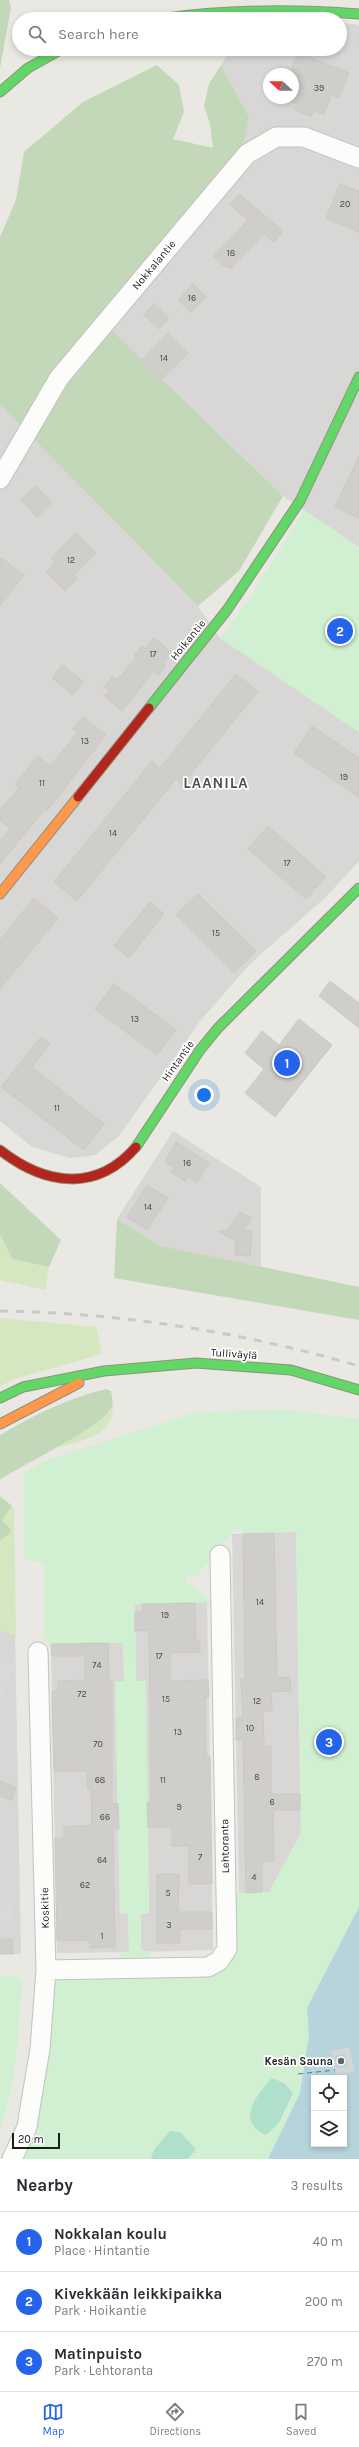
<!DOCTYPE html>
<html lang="en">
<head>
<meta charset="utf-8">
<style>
  :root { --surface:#fff; --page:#f7f7f7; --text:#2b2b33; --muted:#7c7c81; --line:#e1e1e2; --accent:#2563eb }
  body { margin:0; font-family:Karla,sans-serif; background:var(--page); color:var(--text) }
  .controls { position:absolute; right:12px; bottom:12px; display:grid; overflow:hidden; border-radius:0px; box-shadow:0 2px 6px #0003 }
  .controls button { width:36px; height:36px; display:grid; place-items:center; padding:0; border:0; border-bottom:1px solid var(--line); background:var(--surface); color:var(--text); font:20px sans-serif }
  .compass { position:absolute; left:263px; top:68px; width:36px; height:36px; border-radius:50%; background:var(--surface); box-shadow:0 2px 6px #0003; rotate:291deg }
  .scale { position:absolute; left:12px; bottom:10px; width:48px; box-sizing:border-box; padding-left:4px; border:2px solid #1b1b1b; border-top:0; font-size:11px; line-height:14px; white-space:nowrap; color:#1b1b1b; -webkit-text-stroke:3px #fff; paint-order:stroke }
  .you { position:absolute; left:204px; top:1095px; width:14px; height:14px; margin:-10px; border:3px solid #fff; border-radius:50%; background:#1a73e8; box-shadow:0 0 0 6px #1a73e833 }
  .badge { display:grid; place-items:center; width:26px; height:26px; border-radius:50%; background:var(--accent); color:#fff; font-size:13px; font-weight:700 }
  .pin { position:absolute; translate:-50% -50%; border:2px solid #fff; box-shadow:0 1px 4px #0006 }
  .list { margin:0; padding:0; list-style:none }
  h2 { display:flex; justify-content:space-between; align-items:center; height:52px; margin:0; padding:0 16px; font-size:17px }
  h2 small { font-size:13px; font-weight:400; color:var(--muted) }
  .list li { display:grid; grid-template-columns:26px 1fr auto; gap:12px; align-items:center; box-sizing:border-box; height:60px; padding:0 16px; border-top:1px solid var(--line) }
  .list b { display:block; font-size:15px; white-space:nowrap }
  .list p { margin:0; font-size:13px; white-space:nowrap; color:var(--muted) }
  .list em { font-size:13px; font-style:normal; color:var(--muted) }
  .icon { flex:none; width:22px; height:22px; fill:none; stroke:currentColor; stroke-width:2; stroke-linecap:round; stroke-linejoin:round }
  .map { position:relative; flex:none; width:359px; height:2159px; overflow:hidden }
  .search { position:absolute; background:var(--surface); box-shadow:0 2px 6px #0003; left:12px; right:12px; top:12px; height:44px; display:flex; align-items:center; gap:10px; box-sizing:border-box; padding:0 14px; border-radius:22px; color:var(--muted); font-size:15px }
  .sheet { height:232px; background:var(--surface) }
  nav { display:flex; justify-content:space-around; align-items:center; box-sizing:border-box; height:56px; border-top:1px solid var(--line); background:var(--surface); font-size:11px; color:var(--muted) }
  nav a { display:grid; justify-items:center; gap:2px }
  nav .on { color:var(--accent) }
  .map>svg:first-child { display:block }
</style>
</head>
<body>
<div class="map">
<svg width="359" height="2159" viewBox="0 0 359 2159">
  <rect width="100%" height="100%" fill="#e9e8e3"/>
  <path fill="#d8d7d5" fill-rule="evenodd" d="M340 22 359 25V547L283 496 98 317 242 151 249 117 221 65 231 49H340ZM269 74H293V98H269Z
    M0 405 198 606 220 638 359 732V861L326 897 249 965 201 1020 119 1136 95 1155 70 1158 32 1147 0 1121Z
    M173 1131 261 1187V1268L161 1246 117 1219Z
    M296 1532 301 1833 269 1892 239 1893 232 1534Z
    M14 1579 21 1954H0V1580Z
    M207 1602 213 1950 141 1952V1913H149L146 1681H136L135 1604Z
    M108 1641 123 1642 124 1681 115 1682 120 1913 128 1914 129 1952 57 1953 51 1644Z"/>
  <path fill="#d4e7c1" d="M0 1234 12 1259 49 1267 45 1290 0 1280Z
    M0 1318 96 1327 102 1354 17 1378 0 1386Z
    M113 1397C116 1437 89 1438 58 1448L105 1415 112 1407Z
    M12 1506 14 1510 16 1636 0 1630V1541L10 1533V1528L2 1520Z"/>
  <path fill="#c2d8b9" d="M0 0H9L11 8 0 68Z
    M157 65 179 85 184 112 173 139 213 148 210 124 204 106 209 84 221 65 249 117 242 151 98 317 283 496 239 571 198 606 0 405V237L16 200 24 152 83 102Z
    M0 1183 61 1240 49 1267 12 1259 0 1234Z
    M117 1219 161 1246 359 1287V1320L114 1278Z
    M106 1389 111 1391C112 1396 113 1402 112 1406 105 1427 20 1465 0 1480V1435C34 1415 68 1398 106 1389Z
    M0 1496 12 1506 2 1520 10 1528V1533L0 1541Z"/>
  <path fill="#d0f0d1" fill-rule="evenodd" d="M304 510 359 547V732L220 638 249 600Z
    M279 1409 359 1419V1907L307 2008 309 2035 300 2093 268 2159H188L195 2149 180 2132C168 2138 153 2145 151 2159H21L55 1982 61 1978 207 1974 221 1971 230 1961 233 1893 269 1892 301 1833 296 1532 243 1534 242 1529H235L196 1577H187L186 1582 209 1599 213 1606 207 1608V1602L135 1605 136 1681H146L149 1913 141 1914V1951H150L151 1959 149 1961H121L120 1952H129L128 1914 120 1913 115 1681H124L123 1643H47V1638L44 1637V1562L24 1560V1476L30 1469 47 1460 194 1413ZM284 2083 289 2090 285 2114 269 2134 249 2116 263 2088Z
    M0 1976H16L22 1979C18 2030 17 2081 0 2129Z"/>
  <path fill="#afe0cc" d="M272 2078 284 2083 293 2093 279 2123 266 2135C235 2121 256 2096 272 2078Z
    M170 2131 180 2132 196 2149 188 2159H151C153 2146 163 2141 170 2131Z"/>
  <path fill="#dad9d7" d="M0 1656 17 1662 0 1705Z
    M0 1905H11V1921H0Z"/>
  <path fill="#b7d3dc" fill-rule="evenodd" d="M359 1907V2159H268L300 2093 309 2035 307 2008ZM314 2078H344V2144H314Z"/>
  <path fill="#d6d6d4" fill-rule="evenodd" d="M349 2047 355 2071 337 2075 331 2052ZM345 2054 348 2067 337 2069 334 2056Z"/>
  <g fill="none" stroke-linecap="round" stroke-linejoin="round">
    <path stroke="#4b75a6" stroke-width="1" stroke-dasharray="5 4" stroke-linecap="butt" d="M298 2074 335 2070"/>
  </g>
  <path fill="#d0ceca" stroke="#ccc9c4" d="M298 53 349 73 339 98 331 95 324 114 314 111 311 116 295 110 297 104 289 101 293 98V74H290Z
    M340 184 359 191V232L326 219Z
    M239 194 283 231 274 242 264 234 230 269 227 266 225 267 213 256 248 220 230 205Z
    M193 284 206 297 191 312 178 300Z
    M154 304 169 318 159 329 144 315Z
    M168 333 188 353 159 381 140 362Z
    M359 456V518L335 507Z
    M35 486 52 502 37 517 21 500Z
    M76 533 96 553 74 575 77 579 65 591 46 572 56 562 51 558Z
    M0 557 24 575 0 606Z
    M154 638 172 653 163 663 166 666 159 675 154 671 122 711 104 696 109 690 104 687 113 676 117 680 137 657 134 656 142 646 145 649Z
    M62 665 84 682 73 695 52 678Z
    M236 674 258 691 182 785 176 779 77 901 54 882 152 761 160 768Z
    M83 717 106 735 47 811 45 809 0 864V841L10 829 0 820V810L19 788 15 784 38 756 50 766 78 732 73 729Z
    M312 726 359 758V797L294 753Z
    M268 826 326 877 306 899 248 849Z
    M198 894 256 951 234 973 176 915Z
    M34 898 58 918 0 989V940Z
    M150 902 164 914 129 958 114 946Z
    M330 981 359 1003V1028L319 996Z
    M114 984 176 1030 157 1055 95 1009Z
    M299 1019 332 1045 275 1117 245 1093 264 1069 245 1053 262 1031 279 1045Z
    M41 1037 50 1044 32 1067 104 1124 84 1150 1 1087Z
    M176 1142 209 1163 197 1183 188 1176 185 1181 171 1172 174 1168 165 1162Z
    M147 1185 168 1198 147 1230 127 1217Z
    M240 1212 251 1218 244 1231 252 1232 250 1256 235 1255 236 1241 218 1231H227Z
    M274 1533 277 1678 290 1677 291 1691 271 1692 272 1711H263L264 1746H271V1794H300V1810H273L274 1861 262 1862V1892L246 1893 243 1740H236V1718H243L241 1679H245L243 1534Z
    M195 1603 196 1640H200V1652L170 1653V1681L208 1680 209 1697H205L206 1756H210L212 1884H189V1846H172V1827H148L147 1802H150L151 1796 149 1630 135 1631V1612H143L142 1604Z
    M108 1643 109 1680H112V1804L118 1803 119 1829H113L115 1947 90 1948V1940L57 1941 55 1838H64V1827L92 1825 91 1789H87V1771H54L52 1703V1691H58V1681L85 1680V1656H52L51 1644Z
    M0 1781 16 1787 12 1800 0 1796Z
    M157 1874H179L178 1912H212V1929H180V1943H157Z
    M0 1939H12L13 1954H0Z"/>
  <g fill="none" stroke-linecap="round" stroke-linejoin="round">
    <g stroke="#c2c2bf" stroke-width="21">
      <path id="street" d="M0 479 59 378 247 154 276 137H304L359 158
        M46 1970 208 1967 219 1961 227 1949 220 1555
        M12 2159 27 2127 30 2108 40 2049 46 1970 38 1652"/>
    </g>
    <g stroke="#8f927c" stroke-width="11">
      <path id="fast" d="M160 19C227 9 292 9 359 14
        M0 92 28 68 62 49
        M149 708 227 610 300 501 359 377
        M136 1147 200 1050 218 1028 359 888
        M0 1398 23 1387 104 1371 196 1363 291 1370 359 1390"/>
    </g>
    <g stroke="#8f927c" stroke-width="11">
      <path id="slow" d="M0 894 78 797
        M0 1424 79 1383"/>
    </g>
    <g stroke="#8f927c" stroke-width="11">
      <path id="jam" d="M78 797 149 708
        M0 1150C45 1185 96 1193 136 1147"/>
    </g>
    <use href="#street" stroke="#fcfcfb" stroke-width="19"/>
    <use href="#fast" stroke="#63d668" stroke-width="9"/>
    <use href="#slow" stroke="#ff974d" stroke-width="9"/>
    <use href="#jam" stroke="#b3261e" stroke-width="9"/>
    <path stroke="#c9c9c8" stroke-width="3" stroke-dasharray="8 8" stroke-linecap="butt" d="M0 1311C122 1313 242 1332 359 1366"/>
  </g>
  <circle fill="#636361" stroke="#fff" stroke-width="1.5" cx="341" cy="2061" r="4"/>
  <g text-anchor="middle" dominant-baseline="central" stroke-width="3.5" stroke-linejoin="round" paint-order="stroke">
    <g font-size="9" fill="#484847">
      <text x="319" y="88">39</text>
      <text x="345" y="204">20</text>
      <text x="231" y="253">18</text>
      <text x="192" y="298">16</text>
      <text x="164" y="358">14</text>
      <text x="71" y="560">12</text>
      <text x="153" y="654">17</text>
      <text x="85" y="741">13</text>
      <text x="344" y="777">19</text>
      <text x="42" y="783">11</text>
      <text x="113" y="833">14</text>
      <text x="287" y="863">17</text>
      <text x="216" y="933">15</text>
      <text x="135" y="1019">13</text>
      <text x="57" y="1108">11</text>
      <text x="187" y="1163">16</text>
      <text x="148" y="1207">14</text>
      <text x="260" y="1602">14</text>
      <text x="165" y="1615">19</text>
      <text x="159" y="1656">17</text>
      <text x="97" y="1665">74</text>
      <text x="82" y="1694">72</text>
      <text x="166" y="1699">15</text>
      <text x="257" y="1701">12</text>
      <text x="250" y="1728">10</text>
      <text x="178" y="1732">13</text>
      <text x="98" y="1744">70</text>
      <text x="257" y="1777">8</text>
      <text x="100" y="1780">68</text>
      <text x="163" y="1780">11</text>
      <text x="272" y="1802">6</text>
      <text x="179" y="1807">9</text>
      <text x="105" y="1817">66</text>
      <text x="200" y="1857">7</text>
      <text x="102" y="1860">64</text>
      <text x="254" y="1877">4</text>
      <text x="85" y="1885">62</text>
      <text x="168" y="1893">5</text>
      <text x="169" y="1925">3</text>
      <text x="102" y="1936">1</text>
    </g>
    <g font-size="11" fill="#1b1b1b" stroke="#fff">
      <text transform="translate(154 265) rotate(-50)">Nokkalantie</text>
      <text transform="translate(188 640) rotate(-51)">Hoikantie</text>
      <text transform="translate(178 1061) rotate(-55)">Hintantie</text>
      <text transform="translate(234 1354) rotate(4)">Tulliväylä</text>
      <text transform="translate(225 1846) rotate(-91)">Lehtoranta</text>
      <text transform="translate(45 1908) rotate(-91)">Koskitie</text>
    </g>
    <g font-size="11" font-weight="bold" fill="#1b1b1b" stroke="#fff" text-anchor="end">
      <text x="333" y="2061">Kesän Sauna</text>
    </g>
    <g font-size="15" font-weight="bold" letter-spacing="1" fill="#4e4e4e" stroke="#fff">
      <text x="216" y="783">LAANILA</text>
    </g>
  </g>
</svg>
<div class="controls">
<button><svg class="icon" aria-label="locate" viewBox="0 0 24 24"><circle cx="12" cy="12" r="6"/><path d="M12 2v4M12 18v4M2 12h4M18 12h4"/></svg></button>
<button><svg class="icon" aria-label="layers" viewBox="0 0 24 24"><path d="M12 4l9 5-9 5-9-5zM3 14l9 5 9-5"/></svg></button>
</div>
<svg class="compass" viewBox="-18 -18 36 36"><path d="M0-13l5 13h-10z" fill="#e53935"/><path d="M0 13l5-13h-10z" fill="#7c7c81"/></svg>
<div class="scale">20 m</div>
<div class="you"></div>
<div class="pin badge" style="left:287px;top:1063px">1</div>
<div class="pin badge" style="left:340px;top:631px">2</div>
<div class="pin badge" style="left:329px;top:1742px">3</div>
<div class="search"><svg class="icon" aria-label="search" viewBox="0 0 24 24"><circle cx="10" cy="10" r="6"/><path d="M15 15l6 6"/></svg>Search here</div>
</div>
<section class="sheet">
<h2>Nearby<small>3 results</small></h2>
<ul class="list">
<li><span class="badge">1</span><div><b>Nokkalan koulu</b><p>Place · Hintantie</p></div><em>40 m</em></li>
<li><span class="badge">2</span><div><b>Kivekkään leikkipaikka</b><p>Park · Hoikantie</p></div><em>200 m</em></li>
<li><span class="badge">3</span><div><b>Matinpuisto</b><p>Park · Lehtoranta</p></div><em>270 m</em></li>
</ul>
</section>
<nav>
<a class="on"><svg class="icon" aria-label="map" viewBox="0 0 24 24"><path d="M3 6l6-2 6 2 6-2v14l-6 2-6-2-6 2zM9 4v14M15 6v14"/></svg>Map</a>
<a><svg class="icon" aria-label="directions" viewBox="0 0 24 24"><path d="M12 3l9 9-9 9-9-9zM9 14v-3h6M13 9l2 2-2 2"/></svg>Directions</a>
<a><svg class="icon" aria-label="saved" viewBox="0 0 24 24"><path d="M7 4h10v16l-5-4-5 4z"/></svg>Saved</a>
</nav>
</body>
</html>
